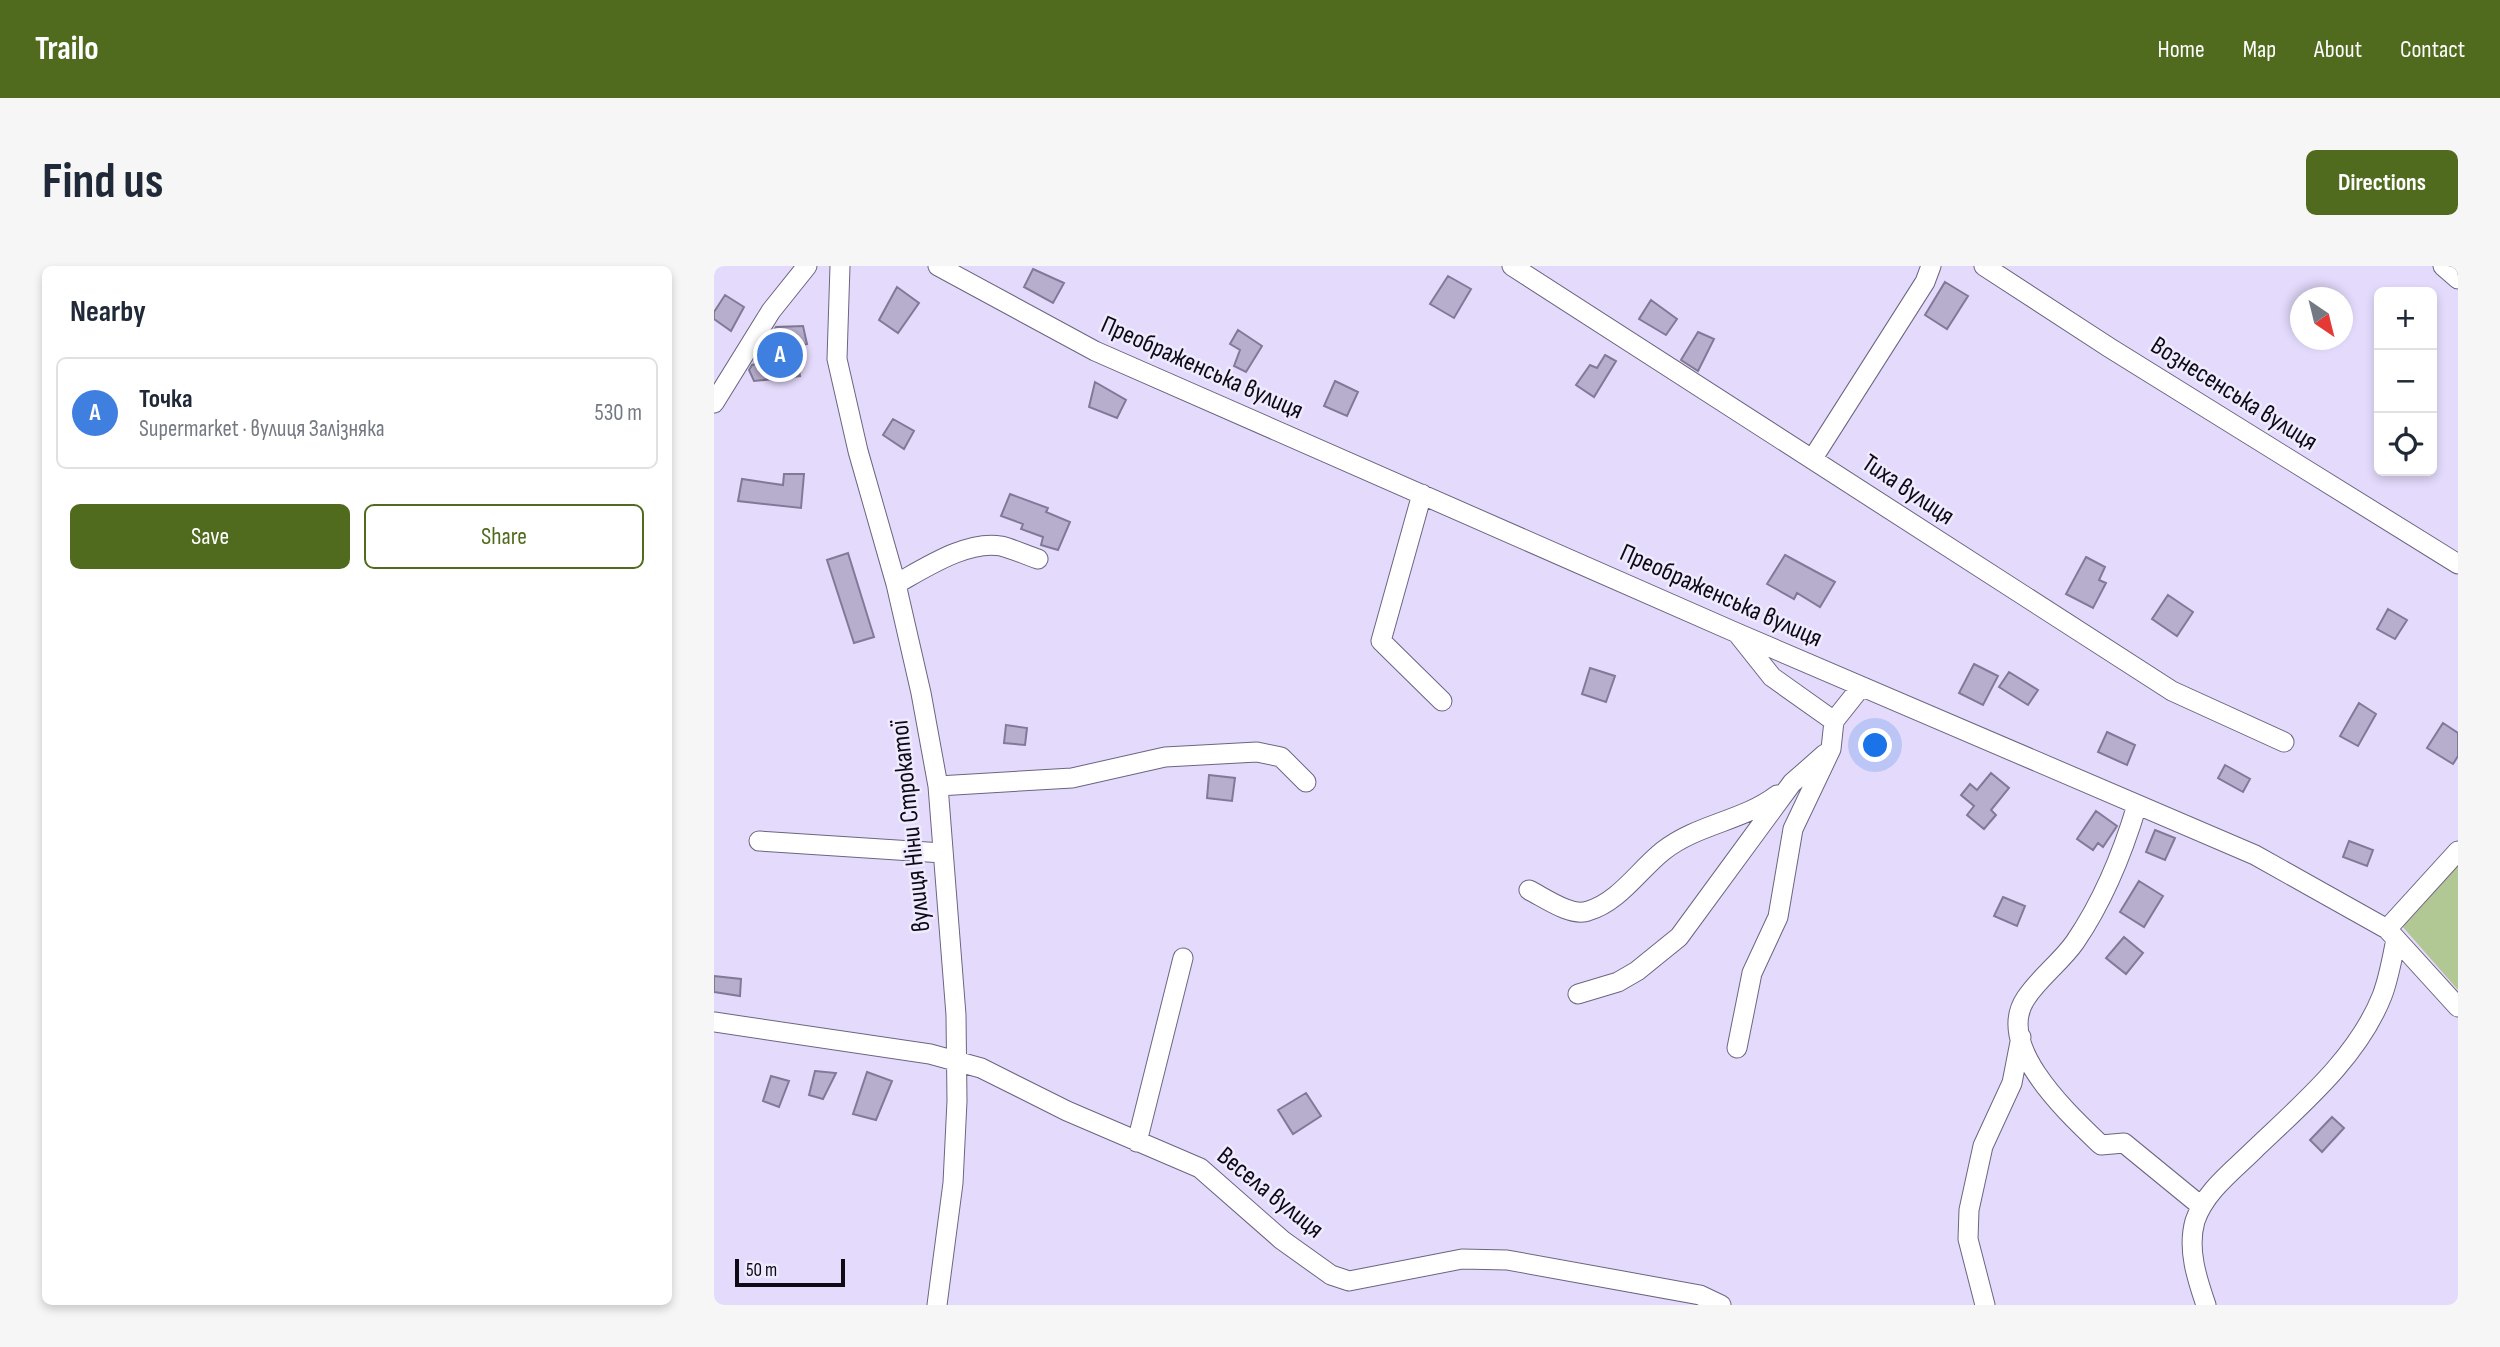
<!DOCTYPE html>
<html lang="en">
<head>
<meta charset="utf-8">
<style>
  :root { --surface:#fff; --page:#f6f6f7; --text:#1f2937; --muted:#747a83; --line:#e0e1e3; --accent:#506b1d }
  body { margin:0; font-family:"Sofia Sans Condensed",sans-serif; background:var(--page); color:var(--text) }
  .controls { position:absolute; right:21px; top:21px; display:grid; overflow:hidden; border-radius:10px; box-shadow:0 4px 10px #0003 }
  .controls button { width:63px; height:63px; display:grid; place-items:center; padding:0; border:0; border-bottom:2px solid var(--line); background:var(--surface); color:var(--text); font:35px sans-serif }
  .compass { position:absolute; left:1576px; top:21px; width:63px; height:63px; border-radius:50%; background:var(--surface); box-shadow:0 4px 10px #0003; rotate:145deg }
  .scale { position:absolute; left:21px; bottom:18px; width:110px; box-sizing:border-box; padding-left:7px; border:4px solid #0d0a14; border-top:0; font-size:19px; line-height:24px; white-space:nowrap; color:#0d0a14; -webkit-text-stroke:5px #f0eaff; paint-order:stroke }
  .you { position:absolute; left:1162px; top:480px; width:24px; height:24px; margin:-18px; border:5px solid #fff; border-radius:50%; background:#1a73e8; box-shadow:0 0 0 10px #1a73e833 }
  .badge { display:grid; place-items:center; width:46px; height:46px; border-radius:50%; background:var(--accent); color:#fff; font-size:23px; font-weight:700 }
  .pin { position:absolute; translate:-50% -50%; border:4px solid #fff; box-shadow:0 2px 7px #0006 }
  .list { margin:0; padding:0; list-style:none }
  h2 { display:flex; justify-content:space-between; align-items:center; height:91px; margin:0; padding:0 28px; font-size:30px }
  h2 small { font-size:23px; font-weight:400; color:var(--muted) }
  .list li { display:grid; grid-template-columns:46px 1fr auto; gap:21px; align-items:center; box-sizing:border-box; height:112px; margin:0 14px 14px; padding:0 14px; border:2px solid var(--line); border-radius:10px }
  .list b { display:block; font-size:26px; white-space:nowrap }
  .list p { margin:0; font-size:23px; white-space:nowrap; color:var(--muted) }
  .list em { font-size:23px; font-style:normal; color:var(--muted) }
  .actions { display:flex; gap:14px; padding:21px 28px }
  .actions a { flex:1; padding:16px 0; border:2px solid var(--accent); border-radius:10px; text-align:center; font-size:24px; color:var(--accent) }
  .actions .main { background:var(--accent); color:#fff }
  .icon { flex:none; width:38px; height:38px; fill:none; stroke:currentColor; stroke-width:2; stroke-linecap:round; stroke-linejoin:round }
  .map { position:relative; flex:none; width:1744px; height:1039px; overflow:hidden; border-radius:10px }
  header { display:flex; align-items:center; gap:42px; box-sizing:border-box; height:98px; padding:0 35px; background:var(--accent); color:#fff }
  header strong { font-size:33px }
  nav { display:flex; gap:38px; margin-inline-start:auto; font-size:24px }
  .intro { display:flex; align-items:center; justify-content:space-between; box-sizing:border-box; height:168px; padding:0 42px }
  h1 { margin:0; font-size:49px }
  .button { padding:18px 32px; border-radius:10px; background:var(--accent); color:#fff; font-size:24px; font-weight:700 }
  main { display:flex; gap:42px; padding:0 42px }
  aside { flex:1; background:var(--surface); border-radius:10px; box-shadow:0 4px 10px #0003 }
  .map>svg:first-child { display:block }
</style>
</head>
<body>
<header>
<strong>Trailo</strong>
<nav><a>Home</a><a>Map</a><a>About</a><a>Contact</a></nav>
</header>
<div class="intro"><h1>Find us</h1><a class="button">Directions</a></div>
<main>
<aside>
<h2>Nearby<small></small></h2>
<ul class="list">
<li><span class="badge" style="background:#3f7fe0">A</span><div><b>Точка</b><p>Supermarket · вулиця Залізняка</p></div><em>530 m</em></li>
</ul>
<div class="actions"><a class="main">Save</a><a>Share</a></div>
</aside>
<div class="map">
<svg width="1744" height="1039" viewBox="0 0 1744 1039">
  <rect width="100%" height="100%" fill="#e4dbfc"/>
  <path fill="#b2c894" d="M1744 586V724L1681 652Z"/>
  <path fill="#b7aece" stroke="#827997" stroke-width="2" d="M319 3 350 17 339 37 310 21Z
    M734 10 757 23 740 52 716 38Z
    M1231 16 1254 30 1233 63 1211 49Z
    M183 21 205 37 184 67 165 54Z
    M11 29 30 41 17 65 0 53V46Z
    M937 34 963 53 952 69 925 53Z
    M89 60 93 78 81 81 86 110 40 115 35 104 38 99 51 96 47 84 62 61Z
    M524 64 548 80 532 106 520 100 526 84 516 78Z
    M984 66 1000 73 984 105 967 94Z
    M891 89 902 95 880 131 862 119 876 99 883 102Z
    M621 115 644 126 633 150 610 140Z
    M381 116 412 134 403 152 375 141Z
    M179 153 200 165 190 183 169 169Z
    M70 208H90L87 242 24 235 28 213 69 219Z
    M296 228 334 242 332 246 356 256 344 284 327 279 329 271 307 263 309 258 287 250Z
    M134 287 160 371 140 377 113 294Z
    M1071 289 1121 316 1106 341 1083 327 1080 333 1053 318Z
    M1372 291 1391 301 1385 314 1392 317 1379 342 1352 328Z
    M1454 329 1479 346 1463 370 1438 353Z
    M1674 343 1693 354 1681 373 1663 363Z
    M1260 398 1284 410 1269 439 1245 427Z
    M876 402 901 410 892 436 868 428Z
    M1295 406 1324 424 1314 439 1285 421Z
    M1645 437 1662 448 1644 480 1626 470Z
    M1729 457 1744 467V490L1739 498 1713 482Z
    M292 459 313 462 311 479 290 477Z
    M1393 466 1421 479 1413 499 1384 486Z
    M1511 499 1536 513 1529 526 1504 512Z
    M1277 507 1295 522 1277 544 1282 549 1270 563 1253 549 1260 540 1247 529 1256 518 1263 524Z
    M495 509 521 512 518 535 493 532Z
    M1382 545 1403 560 1389 581 1384 577 1379 584 1363 573Z
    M1441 564 1461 572 1451 594 1432 586Z
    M1635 575 1659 584 1653 600 1629 591Z
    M1425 615 1449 630 1430 661 1406 646Z
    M1289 631 1311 640 1303 660 1280 650Z
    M1410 671 1429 687 1412 708 1392 692Z
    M0 710 27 713 26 730 0 726Z
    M101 805 122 807 109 833 95 829Z
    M153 806 178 815 162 854 139 848Z
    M57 810 75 815 65 841 49 835Z
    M592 827 607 850 579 868 564 844Z
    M1618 851 1630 862 1608 886 1596 874Z"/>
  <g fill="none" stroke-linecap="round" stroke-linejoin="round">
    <g stroke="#6c6481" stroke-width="21">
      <path id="minor" d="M126 0 123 93 144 185 182 318 207 427 224 520 242 749 243 835 239 917 223 1039
        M224 0 381 85 1023 367 1541 589 1673 663 1744 741
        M798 0 1458 425 1570 476
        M1270 0 1396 82 1744 298
        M1729 0 1744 13
        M0 137 57 45 93 0
        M1099 192 1211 16 1217 0
        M708 228 667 375 728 435
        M182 318C211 302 253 274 287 280 299 283 312 289 324 293
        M1023 367 1058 411 1120 455
        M224 520 358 512 451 491 543 486 567 491 592 516
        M1423 539C1409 586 1389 635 1361 676 1347 696 1325 712 1312 732 1279 780 1357 850 1387 879L1410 877 1487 940
        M45 575 229 587
        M815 624C831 632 857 651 874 645 905 636 925 604 949 585 983 558 1029 555 1063 529
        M1673 663 1744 585
        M864 728 904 716 923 705 965 671 1078 517 1111 488
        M0 756 216 788 267 802 353 845 486 902 568 974 617 1009 635 1015 748 993 793 994 986 1029 1007 1039
        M1023 782 1038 707 1064 651 1079 563 1117 483 1120 455 1147 421
        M423 876 469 692
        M1271 1039 1254 973 1255 944 1269 880 1298 817 1307 771
        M1492 1039C1483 1013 1473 983 1481 955 1491 925 1520 904 1542 882 1588 838 1644 791 1668 730 1675 712 1678 693 1682 673"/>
    </g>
    <use href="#minor" stroke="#fff" stroke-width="19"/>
  </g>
  <g text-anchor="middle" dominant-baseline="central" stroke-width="5" stroke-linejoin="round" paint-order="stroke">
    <g font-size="26" fill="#0d0a14" stroke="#f0eaff">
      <text transform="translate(488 102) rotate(24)">Преображенська вулиця</text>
      <text transform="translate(1520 128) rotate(32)">Вознесенська вулиця</text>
      <text transform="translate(1194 224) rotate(34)">Тиха вулиця</text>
      <text transform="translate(1007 330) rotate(24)">Преображенська вулиця</text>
      <text transform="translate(197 560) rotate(-96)">вулиця Ніни Строкатої</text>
      <text transform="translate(556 927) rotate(39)">Весела вулиця</text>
    </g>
  </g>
</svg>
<div class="controls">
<button>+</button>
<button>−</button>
<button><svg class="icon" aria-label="locate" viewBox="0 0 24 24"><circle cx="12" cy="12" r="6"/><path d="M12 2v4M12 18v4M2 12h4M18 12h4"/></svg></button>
</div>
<svg class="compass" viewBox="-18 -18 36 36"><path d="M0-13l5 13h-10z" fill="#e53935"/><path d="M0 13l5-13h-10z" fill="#747a83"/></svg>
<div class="scale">50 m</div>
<div class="you"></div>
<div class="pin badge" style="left:66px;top:89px;background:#3f7fe0">A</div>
</div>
</main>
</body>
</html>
